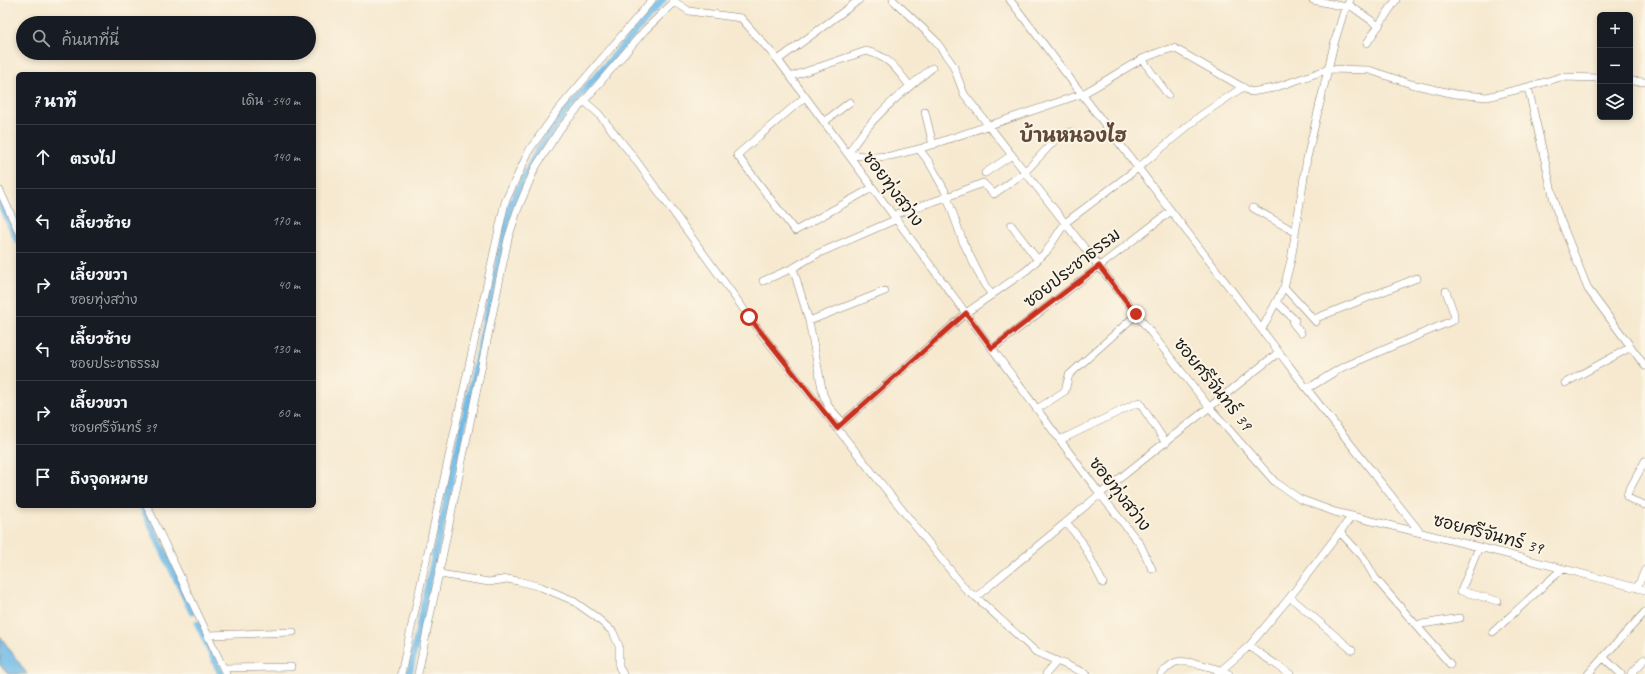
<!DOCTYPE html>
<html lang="th">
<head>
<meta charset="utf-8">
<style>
  :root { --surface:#171b24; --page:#242831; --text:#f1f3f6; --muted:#9ea1a6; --line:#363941 }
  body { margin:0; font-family:Caveat,"Playpen Sans Thai",sans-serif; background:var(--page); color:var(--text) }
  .controls { position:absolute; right:12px; top:12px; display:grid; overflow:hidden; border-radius:6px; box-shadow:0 2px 6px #0003 }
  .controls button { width:36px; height:36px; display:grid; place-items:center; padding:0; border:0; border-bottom:1px solid var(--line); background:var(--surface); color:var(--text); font:20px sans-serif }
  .stop { position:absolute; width:12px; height:12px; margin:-9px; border:3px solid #c8321e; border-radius:50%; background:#fff }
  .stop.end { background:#c8321e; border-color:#fff; box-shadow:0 1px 4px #0008 }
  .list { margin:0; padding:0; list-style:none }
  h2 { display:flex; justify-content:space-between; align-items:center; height:52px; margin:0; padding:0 16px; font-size:17px }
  h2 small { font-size:13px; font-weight:400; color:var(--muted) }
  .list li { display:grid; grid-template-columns:26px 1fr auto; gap:12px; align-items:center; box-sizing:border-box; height:64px; padding:0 16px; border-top:1px solid var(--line) }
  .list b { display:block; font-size:15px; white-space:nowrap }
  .list p { margin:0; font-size:13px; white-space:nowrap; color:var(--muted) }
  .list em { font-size:13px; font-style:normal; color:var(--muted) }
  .icon { flex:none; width:22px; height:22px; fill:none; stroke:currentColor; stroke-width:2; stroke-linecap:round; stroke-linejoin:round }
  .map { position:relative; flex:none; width:1645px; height:674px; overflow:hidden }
  .search { position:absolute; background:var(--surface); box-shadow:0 2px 6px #0003; left:16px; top:16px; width:300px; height:44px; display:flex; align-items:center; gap:10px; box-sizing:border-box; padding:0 14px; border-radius:22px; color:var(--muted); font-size:15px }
  .panel { position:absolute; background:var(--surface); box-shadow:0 2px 6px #0003; left:16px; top:72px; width:300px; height:436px; border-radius:6px }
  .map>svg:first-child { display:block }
</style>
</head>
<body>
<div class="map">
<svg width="1645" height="674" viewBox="0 0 1645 674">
  <rect width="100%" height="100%" fill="#fcf5e5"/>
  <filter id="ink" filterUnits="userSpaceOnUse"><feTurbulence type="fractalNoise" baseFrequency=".025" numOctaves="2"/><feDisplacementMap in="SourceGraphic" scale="8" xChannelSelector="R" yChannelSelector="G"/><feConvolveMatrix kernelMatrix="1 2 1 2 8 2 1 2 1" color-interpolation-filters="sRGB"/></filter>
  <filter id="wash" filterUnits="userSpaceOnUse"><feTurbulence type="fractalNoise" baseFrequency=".012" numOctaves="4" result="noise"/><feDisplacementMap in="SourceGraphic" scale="16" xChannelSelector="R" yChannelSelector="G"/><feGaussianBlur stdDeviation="0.9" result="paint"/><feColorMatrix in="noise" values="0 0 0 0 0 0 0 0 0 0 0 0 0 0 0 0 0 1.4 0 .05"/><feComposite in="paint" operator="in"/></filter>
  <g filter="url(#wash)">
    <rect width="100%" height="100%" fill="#f6e9d0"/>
    <path fill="#70bbe9" stroke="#466c82" d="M0 636 27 674H8L0 665Z"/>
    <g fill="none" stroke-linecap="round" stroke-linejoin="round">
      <path stroke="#70bbe9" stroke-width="7" d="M0 203 18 241
        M142 506 192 612
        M198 624 221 674
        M409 674 511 204 537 152 566 111 663 0"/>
    </g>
  </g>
  <g filter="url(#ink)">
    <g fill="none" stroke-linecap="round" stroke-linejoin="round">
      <g stroke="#898276" stroke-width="8">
        <path id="minor" d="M672 0 689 11 741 18 778 60 1100 494 1140 544 1152 569
          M893 0 935 40 953 65 964 94 1210 408 1275 482 1300 499 1335 512 1479 547 1645 590
          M1010 0 1307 389 1420 532
          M1313 0 1346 7
          M1348 4 1379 26
          M1367 43 1396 0
          M1142 59 1168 95
          M778 60 859 0
          M932 68C900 94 869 119 848 154L873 157 890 156 919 149 1082 94C1114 78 1137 56 1174 48L1251 92 1274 88 1329 69 1369 70 1411 84 1455 94 1487 97 1528 87 1556 209 1588 289 1645 366
          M790 77 866 51C890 57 895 68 910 86
          M1630 81 1645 82
          M1524 88 1561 77 1600 78
          M805 97 737 155 795 231 872 188
          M584 101 598 113 632 155 761 333 967 591 976 597 1100 494 1279 352
          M925 112 933 145
          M824 122 850 102
          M919 149 929 162 945 191 963 242 984 284 992 295
          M985 173 1012 155
          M0 191 18 230
          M1253 208 1295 232
          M893 215 947 197 983 183 994 194 1025 172 1057 138 1070 132
          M1011 225 1037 259
          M793 268 809 321 823 394 829 407 843 423
          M763 281 793 268 817 254 897 219
          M1284 287 1316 322
          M1276 302 1295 320 1293 323 1301 333
          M1314 319 1417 278
          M809 321 885 291
          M1262 329 1284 287 1291 260 1307 158 1334 44 1344 11 1350 0
          M992 349 1171 211
          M1565 383 1631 347
          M1307 389 1341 368 1454 320V314L1446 291
          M1037 409 1065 391 1069 375 1137 314
          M837 428 966 313 1027 270 1046 252 1065 223 1138 168 1200 116 1243 87
          M1060 440 1139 402 1166 443
          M1645 461 1628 492 1627 497 1634 501 1645 505
          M147 506 226 674
          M1066 522 1082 542 1103 583
          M1340 532 1363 557 1375 578 1450 664
          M1479 547 1461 591 1498 601
          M440 574 489 582 507 579 518 581 541 587 572 600 596 617 613 632 619 646V667L623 674
          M1637 588 1645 570
          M976 597 1036 652 1087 674
          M1290 597 1352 650
          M1416 625 1460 618
          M1493 632 1562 569
          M208 635 293 632
          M1249 646 1290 674
          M1603 657 1621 674
          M223 668 291 667
          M401 674 505 202 530 149 558 110 652 0
          M418 674 508 239 517 211 535 168 560 129 645 30 674 2
          M1046 674 1057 661
          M1161 674C1165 670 1170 664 1176 662 1186 659 1219 669 1229 674
          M1217 674 1249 646 1290 597 1352 516
          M1588 674 1645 612
          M1631 674 1645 659"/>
      </g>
      <use href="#minor" stroke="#fff" stroke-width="7"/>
    </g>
  </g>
  <g fill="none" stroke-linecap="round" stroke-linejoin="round" filter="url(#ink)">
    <path stroke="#c8321e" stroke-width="5" d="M749 317 837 428 966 313 992 348 1099 266 1136 314"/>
  </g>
  <g text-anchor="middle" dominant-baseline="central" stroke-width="4" stroke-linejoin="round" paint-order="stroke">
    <g font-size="17" fill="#1c1c1c" stroke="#fcf5e5">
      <text transform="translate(893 189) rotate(53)">ซอยทุ่งสว่าง</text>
      <text transform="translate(1072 268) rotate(-38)">ซอยประชาธรรม</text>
      <text transform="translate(1213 384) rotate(51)">ซอยศรีจันทร์ 39</text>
      <text transform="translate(1120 494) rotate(52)">ซอยทุ่งสว่าง</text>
      <text transform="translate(1488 534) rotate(15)">ซอยศรีจันทร์ 39</text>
    </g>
    <g font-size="19" font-weight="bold" fill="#5e483b" stroke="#fcf5e5">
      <text x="1073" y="136">บ้านหนองไฮ</text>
    </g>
  </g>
</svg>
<div class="controls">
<button>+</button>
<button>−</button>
<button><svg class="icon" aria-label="layers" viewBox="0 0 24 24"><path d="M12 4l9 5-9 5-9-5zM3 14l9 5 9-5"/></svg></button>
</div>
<div class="stop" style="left:749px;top:317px"></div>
<div class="stop end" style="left:1136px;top:314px"></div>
<div class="search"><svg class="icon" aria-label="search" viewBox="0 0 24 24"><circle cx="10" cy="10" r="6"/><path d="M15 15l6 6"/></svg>ค้นหาที่นี่</div>
<section class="panel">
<h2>7 นาที<small>เดิน · 540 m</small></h2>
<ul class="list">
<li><svg class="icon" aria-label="ahead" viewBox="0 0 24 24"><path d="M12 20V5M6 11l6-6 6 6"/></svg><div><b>ตรงไป</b></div><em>140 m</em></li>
<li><svg class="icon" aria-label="left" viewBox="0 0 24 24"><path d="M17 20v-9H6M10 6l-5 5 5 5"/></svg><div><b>เลี้ยวซ้าย</b></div><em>170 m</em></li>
<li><svg class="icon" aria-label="right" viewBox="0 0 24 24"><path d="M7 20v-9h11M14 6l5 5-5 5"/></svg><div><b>เลี้ยวขวา</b><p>ซอยทุ่งสว่าง</p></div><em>40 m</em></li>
<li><svg class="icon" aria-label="left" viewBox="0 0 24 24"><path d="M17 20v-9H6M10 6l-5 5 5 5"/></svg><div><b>เลี้ยวซ้าย</b><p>ซอยประชาธรรม</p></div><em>130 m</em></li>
<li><svg class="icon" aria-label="right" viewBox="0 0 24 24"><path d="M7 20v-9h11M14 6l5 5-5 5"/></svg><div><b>เลี้ยวขวา</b><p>ซอยศรีจันทร์ 39</p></div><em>60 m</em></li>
<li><svg class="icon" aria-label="arrive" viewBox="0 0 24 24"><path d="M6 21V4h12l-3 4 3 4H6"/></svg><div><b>ถึงจุดหมาย</b></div></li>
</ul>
</section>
</div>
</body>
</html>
